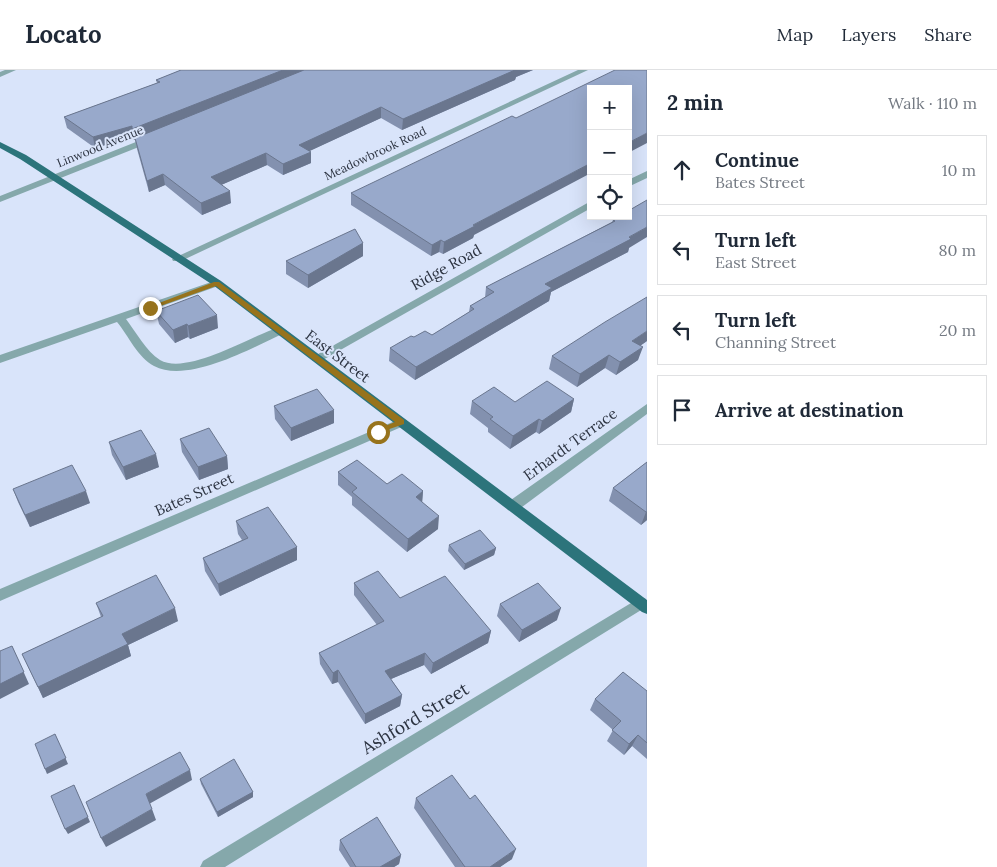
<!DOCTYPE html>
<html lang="en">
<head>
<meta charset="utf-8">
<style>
  :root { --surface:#fff; --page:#f6f6f7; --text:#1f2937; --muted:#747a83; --line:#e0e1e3 }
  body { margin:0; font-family:Lora,serif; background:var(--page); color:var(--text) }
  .controls { position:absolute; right:15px; top:15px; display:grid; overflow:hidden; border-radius:0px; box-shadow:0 5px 20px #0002 }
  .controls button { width:45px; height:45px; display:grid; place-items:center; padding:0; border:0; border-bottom:1px solid var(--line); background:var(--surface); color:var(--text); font:25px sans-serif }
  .stop { position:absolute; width:15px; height:15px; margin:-11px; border:4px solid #97731c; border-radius:50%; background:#fff }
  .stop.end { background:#97731c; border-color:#fff; box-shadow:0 1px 5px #0008 }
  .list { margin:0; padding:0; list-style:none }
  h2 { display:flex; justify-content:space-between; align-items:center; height:65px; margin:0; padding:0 20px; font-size:21px }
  h2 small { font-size:16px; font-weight:400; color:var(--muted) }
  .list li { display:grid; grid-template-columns:32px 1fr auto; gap:15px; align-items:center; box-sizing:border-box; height:70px; margin:0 10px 10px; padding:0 10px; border:1px solid var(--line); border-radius:0px }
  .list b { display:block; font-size:19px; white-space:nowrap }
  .list p { margin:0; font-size:16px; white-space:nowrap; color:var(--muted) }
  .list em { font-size:16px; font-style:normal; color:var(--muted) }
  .icon { flex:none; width:28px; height:28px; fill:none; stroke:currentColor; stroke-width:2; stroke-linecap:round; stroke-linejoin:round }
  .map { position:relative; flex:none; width:647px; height:797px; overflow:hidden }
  header { display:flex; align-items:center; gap:30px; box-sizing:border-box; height:70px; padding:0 25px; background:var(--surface); border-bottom:1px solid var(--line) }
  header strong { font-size:24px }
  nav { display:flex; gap:28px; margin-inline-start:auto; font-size:18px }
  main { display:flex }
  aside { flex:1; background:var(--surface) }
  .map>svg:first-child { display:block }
</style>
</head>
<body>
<header>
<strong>Locato</strong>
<nav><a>Map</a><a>Layers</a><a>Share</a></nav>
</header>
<main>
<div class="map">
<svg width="647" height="797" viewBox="0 0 647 797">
  <rect width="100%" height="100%" fill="#d9e4fa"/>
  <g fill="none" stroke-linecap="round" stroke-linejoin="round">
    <path fill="#85a8ab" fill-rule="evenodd" d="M5 0H16L0 7V2Z
      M578 0H588L181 191H173L172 189Z
      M151 66 154 67V71L0 132V126Z
      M647 101V108L628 117V110Z
      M591 131V138L321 291H313L311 288Z
      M217 210 221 211V215L126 249C136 262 146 281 160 290 188 306 252 265 280 257L284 259 285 261 284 263C252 278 188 314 154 296 138 288 128 265 117 252L0 293V285Z
      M647 334V344L518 440H508L507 436 508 432Z
      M402 348 408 352 406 355 0 531V519Z
      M641 527 646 529V537L225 797H200L203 791Z"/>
    <path fill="#2c747b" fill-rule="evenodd" d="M0 72 26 85 221 211 647 530V544L642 542 213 215 20 89 0 78Z"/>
  </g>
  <path fill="#8391af" d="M181 0H533L516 7 515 10 402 60 381 48 309 81 311 93 283 105 267 95 221 115 231 133 202 145 165 115 149 122 137 79 135 70H134L133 67 95 78 67 58 64 47 157 13 156 10Z
    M351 123 474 165 473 168 443 184 439 182 431 186 351 135Z
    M619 146 629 178 628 182 551 222 549 231 415 310 389 291 390 278 414 267 432 265 469 242 470 236 485 228 486 217 612 152 613 150Z
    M363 173V186L308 218 286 204V191Z
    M156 241 218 258 190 269 188 267 175 273 159 254Z
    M647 271 640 276 638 290 616 305 605 298 577 317 549 299 552 286Z
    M574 329 571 342 539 364 536 362 510 379 488 362V358L470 344 472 331 515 332Z
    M274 336 334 353 291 371 275 349Z
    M180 369 227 386 228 399 199 410 182 382Z
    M109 372 159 397 126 410 112 385Z
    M647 392V450L641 455 609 431 613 418Z
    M338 402 387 414 423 421 422 432 438 459 407 482 352 435V427L338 415Z
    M13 419 90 433 30 457 18 432Z
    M236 451 297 477V490L220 526 205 501 203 488 242 470 238 464Z
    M449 475 496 478 494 485 464 500 448 481Z
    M354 513 400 528 491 561 488 573 431 604 424 595 391 609 402 625 400 636 365 654 338 612 332 614 320 594 319 583 377 555 354 525Z
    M96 533 178 551 128 575 131 586 43 628 22 584 101 547Z
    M500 534 557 550 519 572 497 546Z
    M647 621V689L632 676 624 685 607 671 613 660 590 640 595 629Z
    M200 709 253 722V727L218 747 201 714Z
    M416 728 512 789 500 797H455L414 738Z
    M340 770 401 785 399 794 394 797H350L339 780Z"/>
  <path fill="#6a768e" d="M283 0H310L134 70 132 59Z
    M514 0H533L516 7 515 10 402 60 403 49Z
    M381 37V48L299 86V75Z
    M132 56 133 67 95 78 93 67Z
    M647 63V73L628 83V73Z
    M311 82V93L283 105V94Z
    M266 83 267 95 212 119 211 107Z
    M591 93V103L474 165 473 168 443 184 444 172 473 155Z
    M163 104 165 115 149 122 147 111Z
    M230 121 231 133 202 145 201 133Z
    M647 157V167L629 178 628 182 551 222 549 231 415 310 416 297 545 214Z
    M441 170 439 182 431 186 432 175Z
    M363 173V186L308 218V205Z
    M217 245 218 258 190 269 188 256Z
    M187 254 188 267 175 273 173 260Z
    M647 261V271L628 284 632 271Z
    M643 277 638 290 616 305 620 292Z
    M609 285 605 298 577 317 580 304Z
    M574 329 571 342 539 364 542 351Z
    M334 340V353L291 371V358Z
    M539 349 536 362 510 379 513 366Z
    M156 384 159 397 126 410 123 397Z
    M227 386 228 399 199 410 198 397Z
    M86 421 90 433 30 457 25 445Z
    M423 421 422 434 416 427Z
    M646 442H647V450L641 455Z
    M439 446 438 459 407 482 408 469Z
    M297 477V490L220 526 218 514Z
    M496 478 494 485 464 500 465 494Z
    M175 538 178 551 128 575 131 586 43 628 38 617 122 564Z
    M561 538 557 550 519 572 522 560Z
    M491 561 488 573 431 604 433 593Z
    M12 576 29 614 0 629V614Z
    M425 583 424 595 384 612 385 601Z
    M338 600V612L332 614 333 603Z
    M402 625 400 636 365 654V644Z
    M55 664 68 694 47 704 45 699Z
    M638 665 632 676 624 685 629 674Z
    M190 700 192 710 149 734 146 724Z
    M74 715 90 752 68 764 65 759Z
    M253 722V727L218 747 217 742Z
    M152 739 156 750 106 777 101 768Z
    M516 779 512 789 500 797H490Z
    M401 785 399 794 394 797H380Z"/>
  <path fill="#98a9cb" stroke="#6a768e" d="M181 0H283L132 59V56L93 67 64 47 160 12 156 10Z
    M304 0H515L403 49 381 37 299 75 311 82 283 94 266 83 211 107 230 121 201 133 163 104 147 111 135 68Z
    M615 0H647V63L628 73V19H591V93L473 155 475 156 444 172 441 170 432 175 351 123 512 46 516 48Z
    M647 130V157L629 167 631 169 545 214 552 218 416 297 390 278 411 266 414 267 425 261 432 265 474 239 470 236 494 222 486 217 615 151 613 150 619 146H628V141Z
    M355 159 363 173 308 205 286 191Z
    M198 225 217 245 188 256 187 254 173 260 156 241Z
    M647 227V261L632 271 643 277 620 292 609 285 580 304 552 286 605 252Z
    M547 311 574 329 542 351 539 349 513 366 490 349 493 347 472 331 494 317 515 332Z
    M317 319 334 340 291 358 274 336Z
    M209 358 227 386 198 397 180 369Z
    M141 360 156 384 123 397 109 372Z
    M357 390 387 414 402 404 423 421 416 427 439 446 408 469 352 422 357 418 338 402Z
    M647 392V442H646L613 418Z
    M72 395 86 421 25 445 13 419Z
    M268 437 297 477 218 514 203 488 248 468 236 451Z
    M480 460 496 478 465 494 449 475Z
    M378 501 400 528 445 506 491 561 433 593 425 583 385 601 402 625 365 644 338 600 333 603 319 583 384 551 354 513Z
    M156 505 175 538 122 564 128 574 38 617 22 584 103 546 96 533Z
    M538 513 561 538 522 560 500 534Z
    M12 576 24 602 0 614V581Z
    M623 602 647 621V673L638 665 629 674 612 660 621 651 595 629Z
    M55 664 66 688 45 699 35 674Z
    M180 682 190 700 146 724 152 739 101 768 86 732Z
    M234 689 253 722 217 742 200 709Z
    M452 705 470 729 475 725 516 779 490 797H465L416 728Z
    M74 715 88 747 65 759 51 726Z
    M377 747 401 785 380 797H356L340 770Z"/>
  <path fill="#97731c" d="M214 212H219L404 350V354L375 364V360L395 352 216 216 152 239 146 238Z"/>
  <g text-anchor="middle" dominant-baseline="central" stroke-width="4" stroke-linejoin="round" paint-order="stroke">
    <g font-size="12" fill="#2c3341" stroke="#d9e4fa">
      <text transform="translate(100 76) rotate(-22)">Linwood Avenue</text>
      <text transform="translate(375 83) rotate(-25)">Meadowbrook Road</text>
    </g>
    <g font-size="15" fill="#2c3341" stroke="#d9e4fa">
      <text transform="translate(446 197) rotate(-29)">Ridge Road</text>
      <text transform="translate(338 286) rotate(37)">East Street</text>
      <text transform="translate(570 374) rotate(-36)">Erhardt Terrace</text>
      <text transform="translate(194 424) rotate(-24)">Bates Street</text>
    </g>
    <g font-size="18" fill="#2c3341" stroke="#d9e4fa">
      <text transform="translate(415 648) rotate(-31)">Ashford Street</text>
    </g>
  </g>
</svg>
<div class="controls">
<button>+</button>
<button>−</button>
<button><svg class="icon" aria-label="locate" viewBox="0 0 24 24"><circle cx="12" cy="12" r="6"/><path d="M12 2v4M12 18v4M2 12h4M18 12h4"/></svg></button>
</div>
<div class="stop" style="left:378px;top:362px"></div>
<div class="stop end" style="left:150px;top:238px"></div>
</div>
<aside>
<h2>2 min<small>Walk · 110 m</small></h2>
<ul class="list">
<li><svg class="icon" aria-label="ahead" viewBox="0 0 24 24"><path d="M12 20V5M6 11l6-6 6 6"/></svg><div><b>Continue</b><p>Bates Street</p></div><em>10 m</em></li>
<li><svg class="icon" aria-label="left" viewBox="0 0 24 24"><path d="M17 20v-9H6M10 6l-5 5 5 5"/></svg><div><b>Turn left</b><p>East Street</p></div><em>80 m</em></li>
<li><svg class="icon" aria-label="left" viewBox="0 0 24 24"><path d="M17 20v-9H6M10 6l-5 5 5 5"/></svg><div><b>Turn left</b><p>Channing Street</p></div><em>20 m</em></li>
<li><svg class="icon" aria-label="arrive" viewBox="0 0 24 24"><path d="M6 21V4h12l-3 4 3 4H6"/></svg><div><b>Arrive at destination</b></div></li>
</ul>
</aside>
</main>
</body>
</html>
